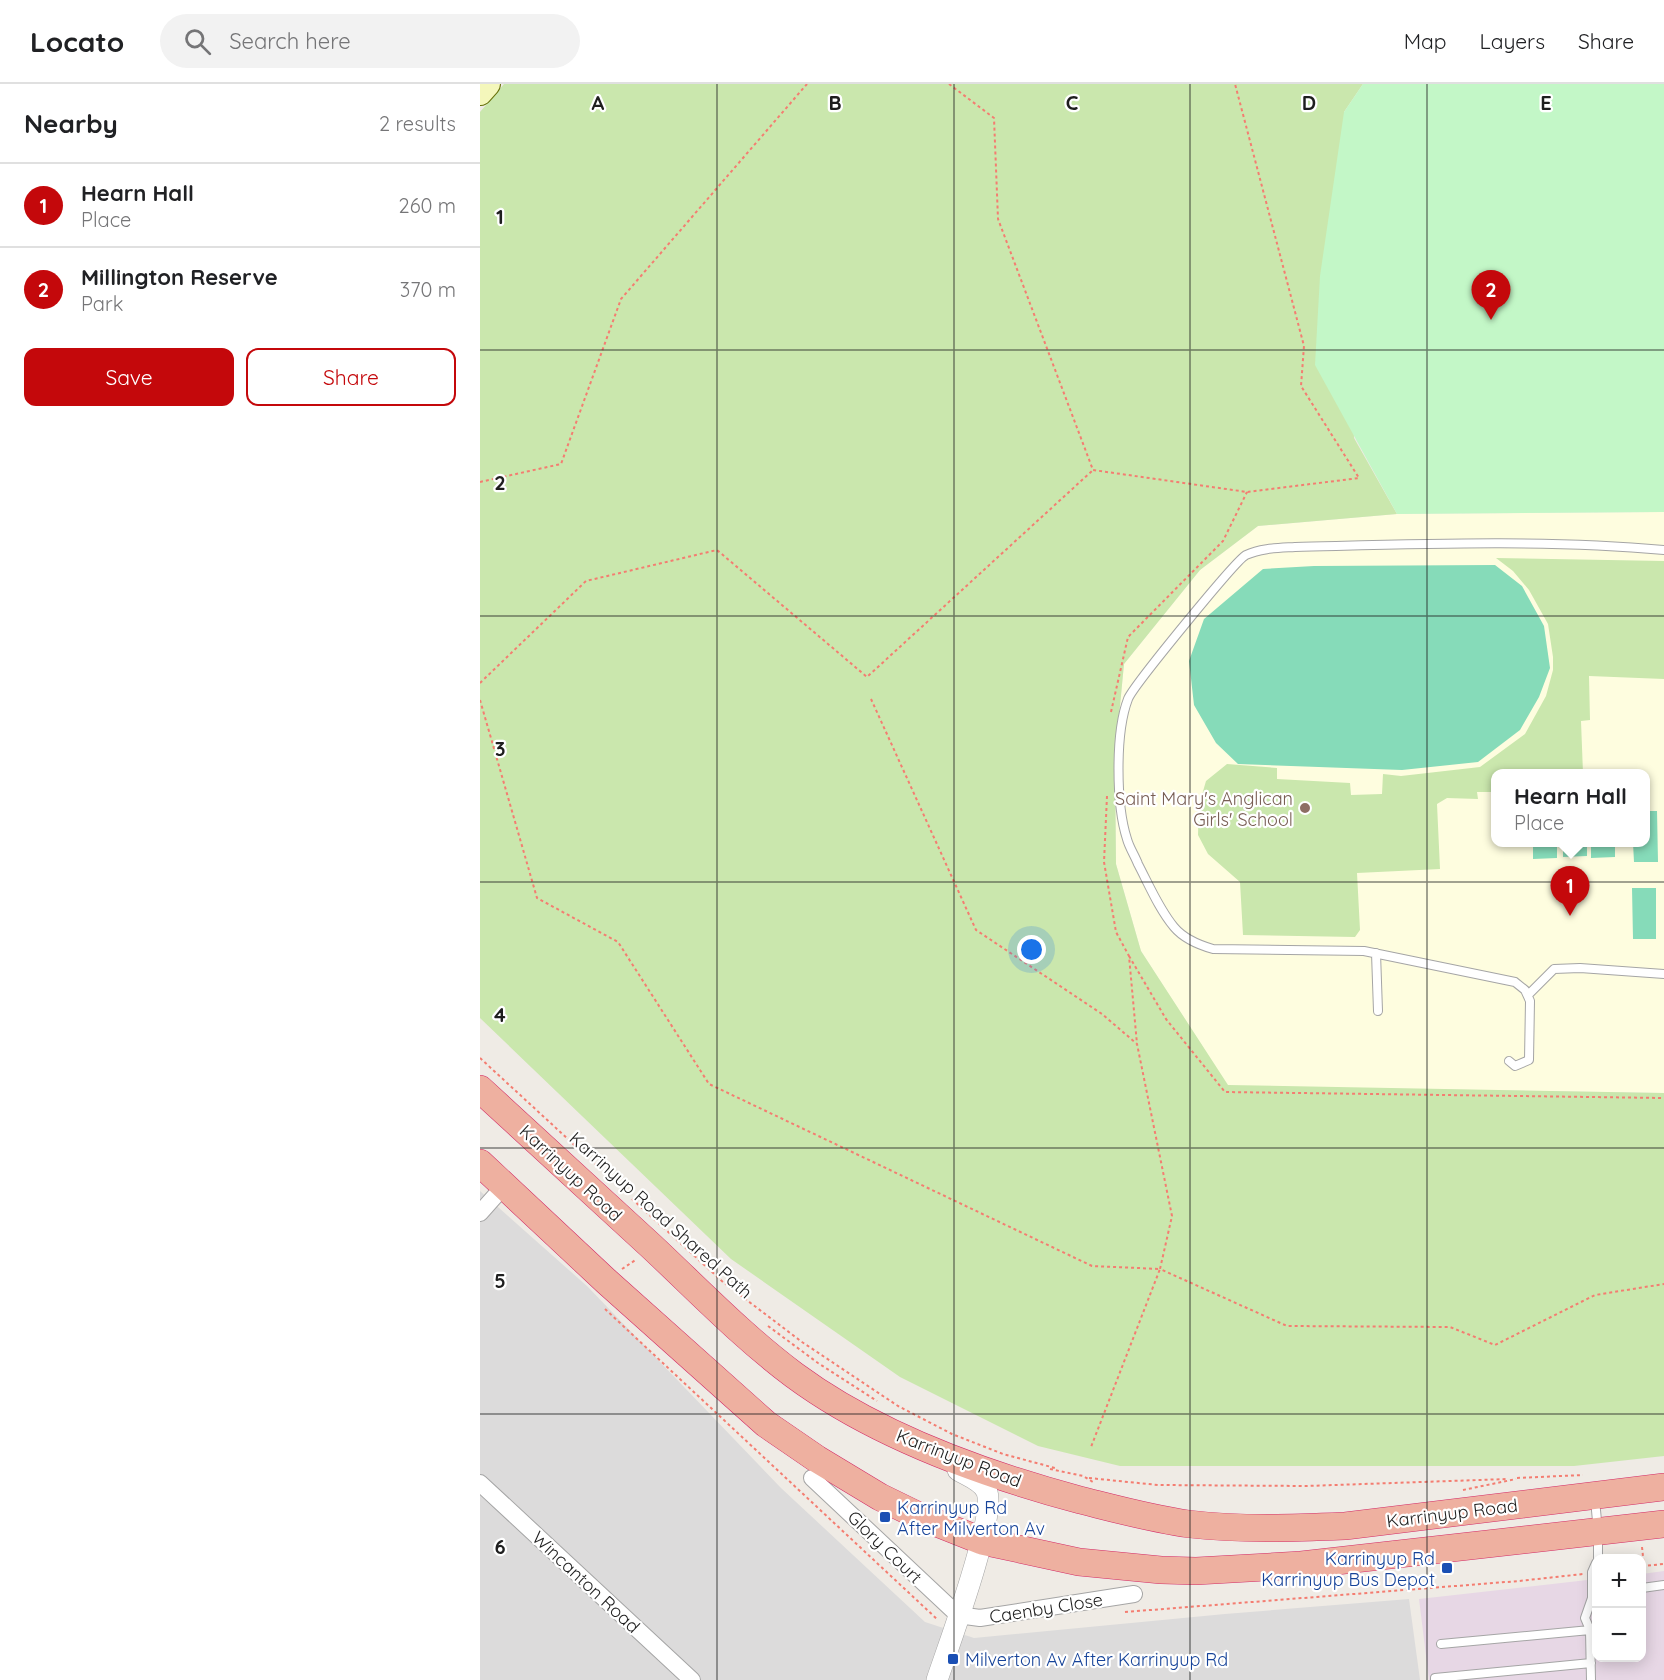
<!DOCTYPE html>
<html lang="en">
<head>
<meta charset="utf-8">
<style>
  :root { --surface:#fff; --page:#f2f2f2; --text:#202124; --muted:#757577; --line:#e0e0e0; --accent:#c4080b }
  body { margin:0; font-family:Quicksand,sans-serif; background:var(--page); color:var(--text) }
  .controls { position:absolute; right:18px; bottom:18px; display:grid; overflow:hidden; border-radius:12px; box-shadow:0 3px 15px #0003 }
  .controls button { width:54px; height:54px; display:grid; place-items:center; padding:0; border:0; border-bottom:2px solid var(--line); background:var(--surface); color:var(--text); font:30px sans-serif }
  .you { position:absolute; left:552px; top:866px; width:21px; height:21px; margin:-15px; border:4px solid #fff; border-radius:50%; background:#1a73e8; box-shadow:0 0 0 9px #1a73e833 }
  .badge { display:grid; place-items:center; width:39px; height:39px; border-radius:50%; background:var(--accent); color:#fff; font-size:20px; font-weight:700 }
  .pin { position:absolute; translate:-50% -50px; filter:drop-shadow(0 2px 3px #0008) }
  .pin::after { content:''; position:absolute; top:32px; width:21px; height:18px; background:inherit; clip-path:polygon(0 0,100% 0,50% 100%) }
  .popup { position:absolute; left:1011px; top:685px; width:159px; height:78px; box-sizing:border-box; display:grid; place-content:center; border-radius:12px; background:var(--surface); filter:drop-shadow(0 2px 4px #0005); font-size:20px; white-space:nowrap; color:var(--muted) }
  .popup b { font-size:22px; color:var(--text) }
  .popup::after { content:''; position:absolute; left:50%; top:100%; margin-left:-12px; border:12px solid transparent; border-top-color:var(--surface) }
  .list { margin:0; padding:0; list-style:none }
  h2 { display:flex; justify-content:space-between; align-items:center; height:78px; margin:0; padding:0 24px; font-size:26px }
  h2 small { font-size:20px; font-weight:400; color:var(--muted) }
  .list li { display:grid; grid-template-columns:39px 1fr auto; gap:18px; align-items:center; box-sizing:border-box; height:84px; padding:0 24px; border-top:2px solid var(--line) }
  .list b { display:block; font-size:22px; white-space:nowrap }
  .list p { margin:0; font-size:20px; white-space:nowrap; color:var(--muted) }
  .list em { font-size:20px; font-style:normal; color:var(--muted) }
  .actions { display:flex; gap:12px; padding:18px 24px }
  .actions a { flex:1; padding:14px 0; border:2px solid var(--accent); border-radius:12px; text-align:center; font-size:21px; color:var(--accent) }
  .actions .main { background:var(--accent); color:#fff }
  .icon { flex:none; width:33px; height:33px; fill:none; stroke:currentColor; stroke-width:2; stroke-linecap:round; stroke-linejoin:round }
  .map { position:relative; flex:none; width:1184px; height:1596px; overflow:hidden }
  header { display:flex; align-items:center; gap:36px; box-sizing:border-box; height:84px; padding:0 30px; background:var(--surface); border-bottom:2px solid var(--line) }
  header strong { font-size:28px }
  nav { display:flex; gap:33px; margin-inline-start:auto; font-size:21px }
  .search { width:420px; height:54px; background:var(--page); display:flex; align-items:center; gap:15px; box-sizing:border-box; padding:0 21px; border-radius:33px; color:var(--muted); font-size:22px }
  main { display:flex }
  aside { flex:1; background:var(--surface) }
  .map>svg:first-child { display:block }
</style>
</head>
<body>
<header>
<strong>Locato</strong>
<div class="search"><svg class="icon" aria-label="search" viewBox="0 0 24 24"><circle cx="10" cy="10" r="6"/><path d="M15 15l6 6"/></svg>Search here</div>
<nav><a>Map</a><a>Layers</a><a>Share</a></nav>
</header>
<main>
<aside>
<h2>Nearby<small>2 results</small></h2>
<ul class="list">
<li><span class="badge">1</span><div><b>Hearn Hall</b><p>Place</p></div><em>260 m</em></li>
<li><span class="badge">2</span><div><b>Millington Reserve</b><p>Park</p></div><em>370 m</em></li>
</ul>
<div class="actions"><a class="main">Save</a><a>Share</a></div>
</aside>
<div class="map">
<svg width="1184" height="1596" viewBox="0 0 1184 1596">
  <rect width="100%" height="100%" fill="#efebe5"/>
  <path fill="#dcdbdb" d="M0 1107 108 1203 301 1404 445 1538 494 1554 745 1530 929 1515 940 1596H0Z"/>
  <path fill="#e7d7e5" d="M1184 1487V1596H949L939 1515 1116 1495V1574H1162V1490Z"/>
  <path fill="#fefddf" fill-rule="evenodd" d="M1184 428V1009L748 1002 661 867 636 780 635 674 644 580 720 486 778 442 917 430ZM1015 690H1165V758H1015Z"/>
  <path fill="#cae7ad" d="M24 0H883L864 28 874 354 917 430 778 442 720 486 644 580 635 674 636 780 661 867 748 1001 1184 1009V1372L1094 1382H640L558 1362 420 1293 251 1175 0 934V28Z
    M1016 474 1184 477V595L1109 592 1110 636 1101 637 1103 689 1015 690V708H997L998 715 967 714 957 720 960 785 877 789 880 846 875 853 763 851 760 798 728 770 718 751 719 721 726 697 747 680 797 684V695L870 699 871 711 902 710 903 690 921 692 1000 683 1045 650 1066 612 1073 586V573L1068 540 1049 506 1033 487Z"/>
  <path fill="#c3f7c7" d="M883 0H1184V428L917 430 835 281 840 192 864 28Z"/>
  <path fill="#86dbb9" d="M1015 481 1042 502 1064 542 1070 584 1059 613 1040 646 998 678 922 686 758 680 736 659 714 621 709 577 724 535 783 485 834 482Z
    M1165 727H1177L1178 778H1154L1153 759 1165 758Z
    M1053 759H1077V774L1053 775Z
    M1083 759H1107V772L1083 773Z
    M1111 759H1135V773L1111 774Z
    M1152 804H1176V855H1153Z"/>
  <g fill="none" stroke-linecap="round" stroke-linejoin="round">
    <g stroke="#a5a5a5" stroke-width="10">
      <path id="service" d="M896 869 898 927
        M1048 911 1074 885 1100 884 1184 890
        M1029 977 1035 982 1049 976 1050 917 1045 906 1035 898 884 867 733 865C719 861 704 855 694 843 679 825 669 801 658 780 655 772 649 763 647 755 636 721 635 649 648 615 653 602 756 476 766 471 781 464 799 464 815 463 938 460 1061 455 1184 466
        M1115 1416 1118 1447V1474
        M1162 1504 1184 1501
        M961 1560 1110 1546 1116 1542
        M955 1596V1594L1111 1579
        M1111 1596 1110 1546 1105 1534 1112 1514V1488L1116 1479"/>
    </g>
    <g stroke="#a5a5a5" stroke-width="18">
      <path id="minor" d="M0 1129 24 1102
        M332 1394 478 1531 500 1534 654 1510
        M0 1399 212 1596"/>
    </g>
    <g stroke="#a5a5a5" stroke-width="22">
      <path id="tertiary" d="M457 1596C468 1563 516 1435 507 1408 503 1397 488 1392 478 1386"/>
    </g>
    <g stroke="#677109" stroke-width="26">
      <path id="secondary" d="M0 9 8 0"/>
    </g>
    <g stroke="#d32b67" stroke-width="28">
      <path id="trunk" d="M0 1005C57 1057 114 1109 171 1162 218 1206 262 1252 314 1291 395 1351 503 1390 600 1416 636 1425 672 1435 709 1440 761 1446 813 1444 865 1442L1184 1403
        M0 1079 126 1197 286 1340 337 1375 400 1413 439 1432 502 1457 599 1478 681 1486 716 1487 821 1481 1184 1440"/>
    </g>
    <path stroke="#f47d71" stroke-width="2" stroke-dasharray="3 3" stroke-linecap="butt" d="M469 0 514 34 518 135 613 386 767 408 879 394 821 302 824 262 755 0
      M0 398 81 380 141 215 327 0
      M0 599 106 497 237 466 387 593 613 386
      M391 615 496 846 622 930 657 960 692 1132 680 1185 807 1242 970 1243 1015 1261 1115 1211 1184 1200
      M0 616 57 814 138 858 229 1000 612 1182 680 1185 611 1363
      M631 628 648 553 743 457 767 408
      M627 712 624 778 636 848 649 872 657 960
      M649 872 686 935 745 1008 1184 1014
      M0 974 115 1080
      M152 1115 243 1198 322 1258 418 1322 472 1350 523 1370 575 1384
      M142 1185 157 1175
      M125 1225 458 1536
      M288 1242 338 1279 397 1317
      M570 1385 603 1392 613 1398
      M609 1394 678 1401 826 1402 1028 1395
      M1037 1394 1103 1391
      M983 1406 1036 1395
      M1162 1463 1164 1482
      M1162 1482 1184 1480
      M645 1528 1039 1497 1103 1490"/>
    <use href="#service" stroke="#fff" stroke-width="8"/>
    <use href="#minor" stroke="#fff" stroke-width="16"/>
    <use href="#tertiary" stroke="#fff" stroke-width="21"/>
    <use href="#secondary" stroke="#f4f7bb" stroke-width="24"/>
    <use href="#trunk" stroke="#eeb0a0" stroke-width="27"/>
  </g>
  <path fill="none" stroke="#1e1e1e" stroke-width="1.5" stroke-opacity="0.55" d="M237 0V1596M474 0V1596M710 0V1596M947 0V1596M0 266H1184M0 532H1184M0 798H1184M0 1064H1184M0 1330H1184"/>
  <circle fill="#8d6e63" stroke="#fff" stroke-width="2" cx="825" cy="724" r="6"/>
  <g fill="#1a4fb4" stroke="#fff" stroke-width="2">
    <rect x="399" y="1427" width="12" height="12" rx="3"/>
    <rect x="961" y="1478" width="12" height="12" rx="3"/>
    <rect x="467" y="1569" width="12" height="12" rx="3"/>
  </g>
  <g text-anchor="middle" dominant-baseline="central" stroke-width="4.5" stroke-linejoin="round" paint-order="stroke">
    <g font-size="18" fill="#785e54" stroke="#fff" text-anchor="end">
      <text x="813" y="714">Saint Mary's Anglican<tspan x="813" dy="21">Girls' School</tspan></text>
    </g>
    <g font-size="18" fill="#1e1e1e" stroke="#fff">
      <text transform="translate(91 1089) rotate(43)">Karrinyup Road</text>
      <text transform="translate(181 1131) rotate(42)">Karrinyup Road Shared Path</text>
      <text transform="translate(479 1374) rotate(21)">Karrinyup Road</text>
      <text transform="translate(972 1429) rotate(-7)">Karrinyup Road</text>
      <text transform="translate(405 1463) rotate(44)">Glory Court</text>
      <text transform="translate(106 1498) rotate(43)">Wincanton Road</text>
      <text transform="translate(566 1524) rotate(-9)">Caenby Close</text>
    </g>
    <g font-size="18" fill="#164399" stroke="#fff" text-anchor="start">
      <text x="417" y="1423">Karrinyup Rd<tspan x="417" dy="21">After Milverton Av</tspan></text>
      <text x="955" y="1474" text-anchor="end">Karrinyup Rd<tspan x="955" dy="21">Karrinyup Bus Depot</tspan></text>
      <text x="485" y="1575">Milverton Av After Karrinyup Rd</text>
    </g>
  </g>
  <g font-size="20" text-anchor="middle" font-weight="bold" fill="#1e1e1e" stroke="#fff" stroke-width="4.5" stroke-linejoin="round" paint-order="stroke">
    <text x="118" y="26">A</text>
    <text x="355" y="26">B</text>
    <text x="592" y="26">C</text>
    <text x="829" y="26">D</text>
    <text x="1066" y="26">E</text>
    <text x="20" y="140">1</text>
    <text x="20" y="406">2</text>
    <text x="20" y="672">3</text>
    <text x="20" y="938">4</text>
    <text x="20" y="1204">5</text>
    <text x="20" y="1470">6</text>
  </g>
</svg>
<div class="controls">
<button>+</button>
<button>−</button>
</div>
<div class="you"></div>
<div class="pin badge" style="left:1090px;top:832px">1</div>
<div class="popup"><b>Hearn Hall</b>Place</div>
<div class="pin badge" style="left:1011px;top:236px">2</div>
</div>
</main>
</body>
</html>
